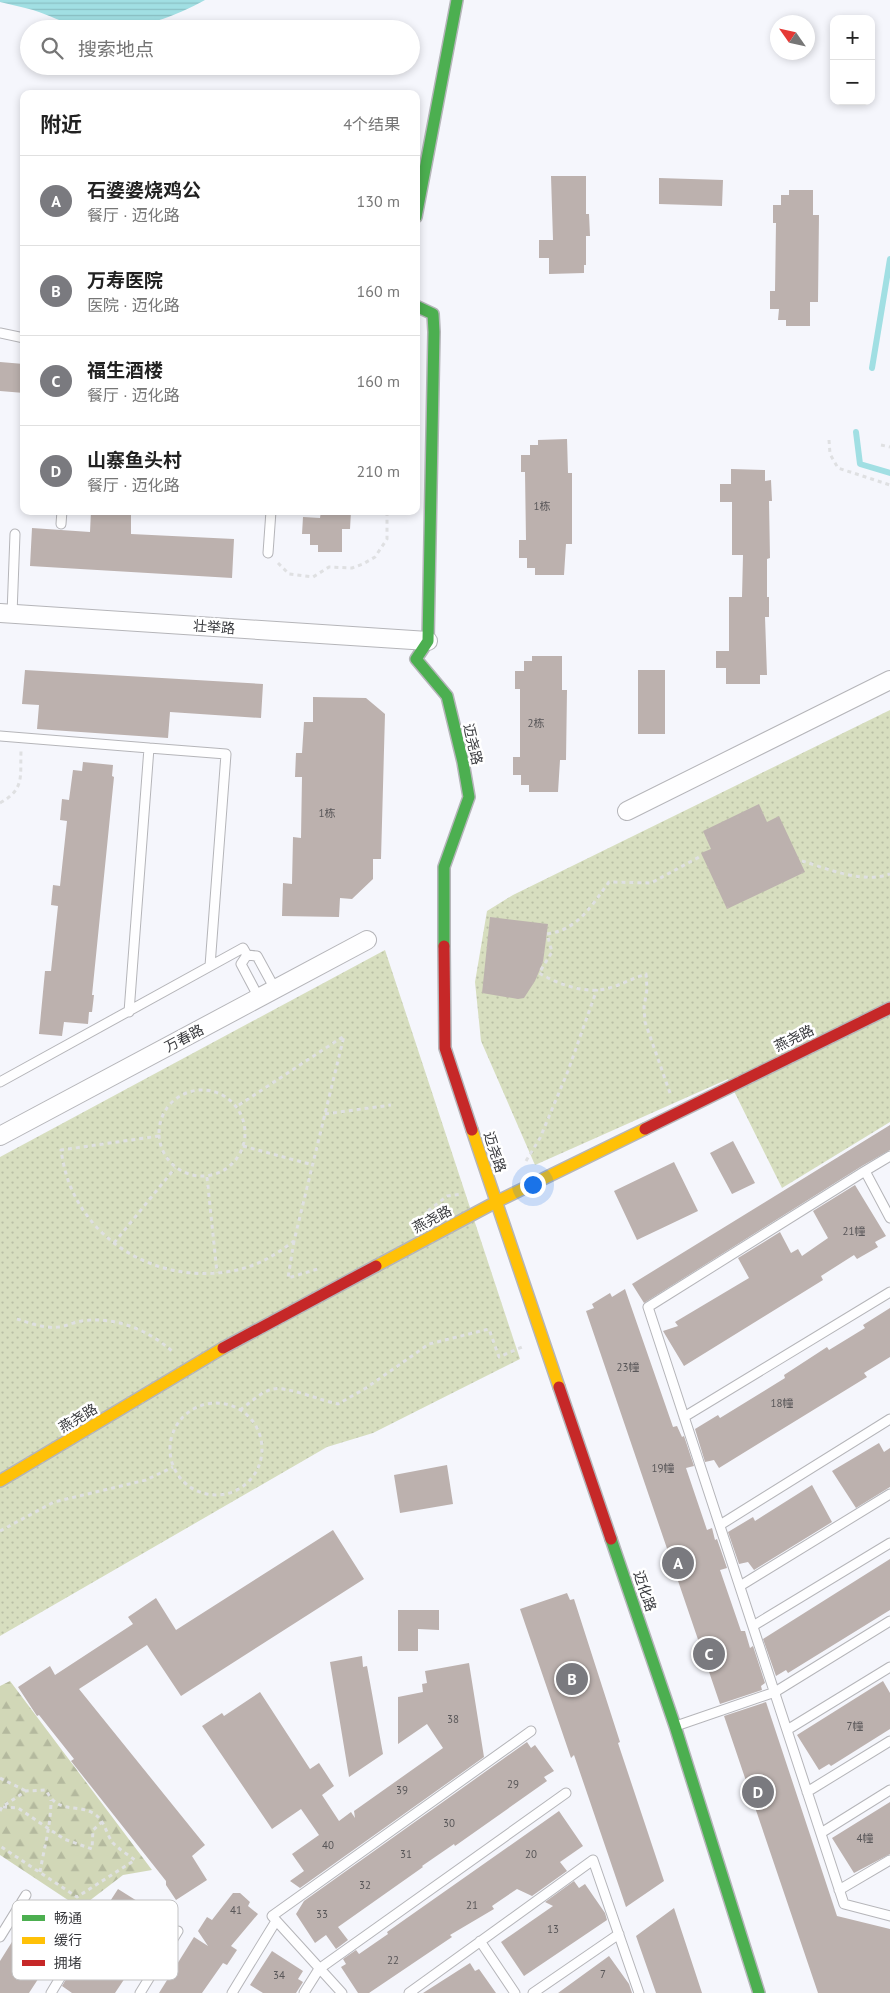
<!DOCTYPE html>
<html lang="zh">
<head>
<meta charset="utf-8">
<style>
  :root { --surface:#fff; --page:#f2f2f2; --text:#222; --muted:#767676; --line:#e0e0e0; --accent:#7a7a7f }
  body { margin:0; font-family:"PT Sans","Noto Sans SC",sans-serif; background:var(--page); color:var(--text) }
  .controls { position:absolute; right:15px; top:15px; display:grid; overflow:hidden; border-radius:10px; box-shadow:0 2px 8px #0003 }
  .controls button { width:45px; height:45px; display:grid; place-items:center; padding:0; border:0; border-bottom:1px solid var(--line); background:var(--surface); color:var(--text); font:25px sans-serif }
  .compass { position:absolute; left:770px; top:15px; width:45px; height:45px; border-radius:50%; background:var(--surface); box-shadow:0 2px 8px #0003; rotate:304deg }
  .you { position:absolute; left:532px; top:1184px; width:18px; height:18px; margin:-12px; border:4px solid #fff; border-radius:50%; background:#1a73e8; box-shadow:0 0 0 8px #1a73e833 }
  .badge { display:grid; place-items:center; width:32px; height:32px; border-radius:50%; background:var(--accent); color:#fff; font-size:16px; font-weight:700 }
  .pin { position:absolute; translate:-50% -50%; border:2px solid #fff; box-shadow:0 1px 5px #0006 }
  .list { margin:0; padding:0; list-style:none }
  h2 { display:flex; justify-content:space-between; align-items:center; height:65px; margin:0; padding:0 20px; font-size:21px }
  h2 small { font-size:16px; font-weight:400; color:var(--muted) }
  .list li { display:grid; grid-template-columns:32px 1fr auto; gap:15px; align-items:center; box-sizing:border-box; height:90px; padding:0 20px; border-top:1px solid var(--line) }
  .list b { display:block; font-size:19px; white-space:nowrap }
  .list p { margin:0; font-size:16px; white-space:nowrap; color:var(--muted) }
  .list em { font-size:16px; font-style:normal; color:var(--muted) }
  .icon { flex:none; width:28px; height:28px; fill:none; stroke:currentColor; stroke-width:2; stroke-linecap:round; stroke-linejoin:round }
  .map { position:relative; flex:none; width:890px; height:1993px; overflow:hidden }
  .search { position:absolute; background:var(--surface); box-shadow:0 2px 8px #0003; left:20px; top:20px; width:400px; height:55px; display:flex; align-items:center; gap:12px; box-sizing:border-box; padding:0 18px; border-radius:28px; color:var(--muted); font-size:19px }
  .panel { position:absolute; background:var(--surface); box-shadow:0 2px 8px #0003; left:20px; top:90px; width:400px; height:425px; border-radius:10px }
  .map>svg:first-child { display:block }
</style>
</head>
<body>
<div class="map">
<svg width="890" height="1993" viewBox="0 0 890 1993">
  <defs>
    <pattern id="forest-firs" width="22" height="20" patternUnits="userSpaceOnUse" patternTransform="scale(1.25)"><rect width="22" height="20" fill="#d1d7b7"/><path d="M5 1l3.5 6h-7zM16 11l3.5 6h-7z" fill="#b4b99e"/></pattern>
    <pattern id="park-dots" width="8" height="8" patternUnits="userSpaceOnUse" patternTransform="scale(1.25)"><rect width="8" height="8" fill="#d7debf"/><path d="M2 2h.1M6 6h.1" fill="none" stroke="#b9bfa5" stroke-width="1.8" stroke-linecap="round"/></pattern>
    <pattern id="water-rules" width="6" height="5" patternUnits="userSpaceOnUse" patternTransform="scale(1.25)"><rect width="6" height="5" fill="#a1dfe3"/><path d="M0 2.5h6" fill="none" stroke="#8bc0c4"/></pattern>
  </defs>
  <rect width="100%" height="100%" fill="#f5f6fc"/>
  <path fill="url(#forest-firs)" d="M10 1681 152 1870 123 1875 80 1908 0 1855V1686Z"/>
  <path fill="url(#park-dots)" d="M890 710V1122L782 1188 728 1079 535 1165 481 1041 475 982 487 911 513 895Z
    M385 950 520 1359 373 1433 327 1447 0 1636V1157Z"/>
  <path fill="url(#water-rules)" d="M0 0H205C168 20 123 36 80 27 64 23 49 15 33 10 23 7 11 5 0 2Z"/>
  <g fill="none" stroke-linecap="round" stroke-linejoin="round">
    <path stroke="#a1dfe3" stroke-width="6" d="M139 29 153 20
      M872 368 890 259
      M856 432 860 464 890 473"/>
  </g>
  <path fill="#bcb1ae" d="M551 176H586V214H589L590 236H586V265H584V273L549 274V258H539V240H553Z
    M659 178 723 180 722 206 659 204Z
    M789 190H813V215H819L818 302H810V326H786V320H778L779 309H770V291H775L776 223H773V205H781V195H789Z
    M0 362 24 364V393L0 391Z
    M567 439 568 473H572V544H566L564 575H535V568H527V558H519V540H526L525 472H521V455H530V445H538V440Z
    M731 469 765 470V481L771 480 772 501H769L770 558 767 559V597H769V617H765L767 675H760V684H726V668H716V651H729V597H742L743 555H732V502H720V484H731Z
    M91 511H129V515H131V534L234 539 232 578 30 566 32 528 90 532Z
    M321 511H351L350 529H342V552H318V545H310V534H302L303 517 320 518Z
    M532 656H562V690H567L566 760H560L558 792H529V785H521V775H513V757H520V689H515V671H524V661H532Z
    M25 670 263 684 261 718 170 712 168 738 37 729 39 705 22 704Z
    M638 670H665V734H638Z
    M313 697 366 698 385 714 381 859H373V879L352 899 340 898 339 917 282 916 283 883 292 884 293 837 301 838 302 777H295L296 753H302L304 722H313Z
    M83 762 113 765 112 776 114 777 92 995H94L92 1012H89L88 1024 64 1022 62 1036 39 1034 45 971H51L58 906 51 905 53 885 60 886 67 821 60 820 62 799 69 800 73 770 82 771Z
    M759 804 767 822 779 816 805 872 727 909 701 853 711 849 703 831Z
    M490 917 548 924 543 962 535 981 524 998 518 999 482 993Z
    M890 1125V1150L862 1166 644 1303 632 1284Z
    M733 1141 755 1183 732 1194 710 1153Z
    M674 1162 698 1211 637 1240 614 1191Z
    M855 1185 886 1236 875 1242 878 1247 857 1259 854 1255 821 1276 823 1280 684 1366 663 1331 678 1326 675 1322 749 1278 738 1258 780 1232 791 1253 798 1249 802 1256 828 1238 813 1211Z
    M625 1289 673 1427 677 1426 682 1437 684 1436 694 1466 686 1468 707 1530 712 1528 715 1540 717 1539 727 1568 720 1570 741 1631H745L750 1648 753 1646 765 1683 761 1686 762 1690 720 1704 586 1311 594 1308 592 1304 610 1293 612 1297Z
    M890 1308V1357L864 1373 867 1377 719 1468 714 1460 705 1462 695 1429 718 1415 720 1418 785 1378 784 1375 827 1347 829 1350 865 1328 863 1325Z
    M879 1443 884 1452 890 1448V1487L856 1508 832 1471Z
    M447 1465 453 1504 400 1513 394 1475Z
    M812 1485 832 1522 754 1570 748 1562 739 1564 728 1532 753 1517 755 1521Z
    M333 1530 364 1579 181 1696 147 1645 79 1689 205 1845 192 1856 207 1880 176 1900 166 1885V1881L71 1761 74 1759 39 1715 37 1716 18 1687 50 1666 55 1675 133 1624 128 1617 156 1598 176 1630Z
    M890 1559V1610L788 1673 786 1670 776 1676 763 1639Z
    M567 1593 570 1600 574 1599 620 1742 618 1743 664 1881 626 1907 574 1755 571 1758 520 1609Z
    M398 1610H439V1630L418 1629V1651H398Z
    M362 1656 363 1667 367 1666 383 1754 349 1777 330 1662Z
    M469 1663 484 1757 300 1888 290 1881 304 1871 292 1854 319 1835 301 1809 272 1829 202 1726 222 1713 224 1716 260 1692 310 1769 319 1763 334 1786 322 1795 339 1821 351 1812 355 1818 354 1811 443 1748 427 1724 398 1744V1697L423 1692 422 1684 427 1683 425 1671Z
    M883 1681 890 1693V1729L831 1766 829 1764 819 1770 797 1735Z
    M766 1702 837 1916 890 1929V1993H818L724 1716Z
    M527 1742 531 1748 535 1745 554 1771 544 1777 547 1781 455 1846 454 1844 422 1866 423 1867 338 1927 348 1940 336 1949 326 1935 315 1943 296 1914 304 1901Z
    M890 1802V1854L854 1873 832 1838Z
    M559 1811 583 1846 560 1862 567 1871 532 1896 517 1889 492 1906 494 1909 450 1935 452 1937 369 1993H358L341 1967 346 1964 343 1959 356 1950 359 1954 388 1934 387 1932Z
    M574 1881 579 1888 585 1884 605 1913 607 1920 524 1976 501 1942 553 1906 545 1902Z
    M118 1889 161 1916 134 1958 137 1960 115 1993H72L62 1986 92 1936V1929Z
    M233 1893H240L250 1902 248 1906 258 1914 231 1946 237 1950 227 1965 223 1963 202 1993H159L194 1937 208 1946 198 1931 207 1917 212 1920Z
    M37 1902 45 1907 47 1904 84 1928 52 1979 42 1973 29 1993H0V1961Z
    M674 1908 702 1993H656L636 1936Z
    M272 1951 303 1971 298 1979 303 1982 296 1993H263L250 1985Z
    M609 1956 629 1984 632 1993H558Z
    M470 1963 475 1971 479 1969 496 1993H423Z"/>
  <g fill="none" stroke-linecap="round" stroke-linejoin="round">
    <g stroke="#b5b5b9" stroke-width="11">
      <path id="lane" d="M0 333 24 338
        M61 524 62 511
        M268 553 271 511
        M12 614 15 534
        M0 736 149 748
        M247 955 257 956 275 989
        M129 1012 149 748 226 754 210 966
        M0 1082 243 948 247 955 241 964 259 998
        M890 1156 865 1171 890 1218
        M865 1171 648 1307 844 1904 890 1916
        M684 1417 890 1292
        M720 1525 890 1419
        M740 1586 890 1494
        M753 1626 890 1543
        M676 1726 775 1692 890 1621
        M787 1730 890 1667
        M807 1792 890 1741
        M821 1833 890 1790
        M839 1890 890 1860
        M0 1937 26 1895
        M480 1941 515 1993
        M51 1993 87 1933
        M140 1993 178 1931
        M232 1993 276 1921
        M304 1993 319 1969 566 1793
        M342 1993 272 1916 531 1731
        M409 1993 593 1860 639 1993
        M533 1993 619 1934"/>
    </g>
    <g stroke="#b5b5b9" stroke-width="20">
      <path id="street" d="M0 613 428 641
        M627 811 890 680
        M0 1136 367 940"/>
    </g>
    <g stroke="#b5b5b9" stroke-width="14">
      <path id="fast" d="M416 217 457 0
        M416 306 433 314 434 332 428 641 416 659 447 696 463 762 469 797 444 867V946
        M611 1539 675 1726 759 1993"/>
    </g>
    <g stroke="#b5b5b9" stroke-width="14">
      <path id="slow" d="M472 1130 559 1387
        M376 1266 496 1202 645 1129
        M0 1481 223 1348"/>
    </g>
    <g stroke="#b5b5b9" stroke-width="14">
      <path id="jam" d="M444 946 445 1048 472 1130
        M645 1129 890 1008
        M223 1348 376 1266
        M559 1387 611 1539"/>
    </g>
    <path stroke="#dfe0e2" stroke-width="3" stroke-dasharray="4 4" stroke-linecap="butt" d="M829 440 830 454 838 468 890 485
      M881 445 890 447
      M278 563 289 574 313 577 329 567 352 568 363 564 375 557 387 539V511
      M0 803C25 789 20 777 21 751
      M802 861C829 869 862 884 890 874
      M159 1133a43 43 0 1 1 86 0a43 43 0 1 1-86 0Z
      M670 1093 645 1022 644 1007 647 989 646 974C633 978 621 985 609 988 586 995 558 984 539 973L552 952 547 934C578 930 592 905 609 882L651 883 701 856
      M325 1114 391 1105
      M159 1136 61 1150C63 1163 66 1177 72 1190 101 1254 173 1286 241 1269 261 1264 278 1253 294 1241L344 1036 236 1107
      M243 1146 313 1165
      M526 1161 540 1138 568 1071 597 989
      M207 1177 217 1273
      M428 1211 447 1196 462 1194
      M294 1241 288 1278 321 1268
      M114 1243 175 1168
      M17 1319C30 1323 45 1329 59 1327 67 1326 74 1322 82 1321 115 1316 148 1330 172 1351
      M170 1449a46 46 0 1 1 92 0a46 46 0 1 1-92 0Z
      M240 1410C250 1403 262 1391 273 1389 287 1386 322 1401 338 1404L366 1388 429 1344 489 1329 499 1357 522 1347
      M0 1531 54 1502 146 1480 173 1467
      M0 1778 26 1791
      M3 1807 18 1808 64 1839 92 1849 93 1830 102 1822
      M0 1811 2 1807 26 1791 46 1790C59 1815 74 1803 93 1813 105 1820 106 1834 113 1843 119 1849 128 1855 135 1860L77 1897 0 1846
      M40 1872C44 1848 51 1825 51 1800"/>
    <use href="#lane" stroke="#fefeff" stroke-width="9"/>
    <use href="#street" stroke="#fefeff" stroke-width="18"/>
    <use href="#fast" stroke="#4caf50" stroke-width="11"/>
    <use href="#slow" stroke="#ffc107" stroke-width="11"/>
    <use href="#jam" stroke="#c62828" stroke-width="11"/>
  </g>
  <g text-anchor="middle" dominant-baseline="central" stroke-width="5" stroke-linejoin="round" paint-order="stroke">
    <g font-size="11" fill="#585658">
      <text x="542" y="506">1栋</text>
      <text x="536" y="723">2栋</text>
      <text x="327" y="813">1栋</text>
      <text x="854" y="1231">21幢</text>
      <text x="628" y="1367">23幢</text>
      <text x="782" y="1403">18幢</text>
      <text x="663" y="1468">19幢</text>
      <text x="453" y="1719">38</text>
      <text x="855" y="1726">7幢</text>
      <text x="513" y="1784">29</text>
      <text x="402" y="1790">39</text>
      <text x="449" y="1823">30</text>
      <text x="865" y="1838">4幢</text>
      <text x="328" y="1845">40</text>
      <text x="406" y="1854">31</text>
      <text x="531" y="1854">20</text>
      <text x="365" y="1885">32</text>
      <text x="472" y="1905">21</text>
      <text x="236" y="1910">41</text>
      <text x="322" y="1914">33</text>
      <text x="553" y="1929">13</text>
      <text x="393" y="1960">22</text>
      <text x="603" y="1974">7</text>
      <text x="279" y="1975">34</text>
    </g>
    <g font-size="14" fill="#37383c" stroke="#fff">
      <text transform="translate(214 627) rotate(4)">壮举路</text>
      <text transform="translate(473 744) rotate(77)">迈尧路</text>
      <text transform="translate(184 1038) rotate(-28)">万春路</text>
      <text transform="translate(794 1038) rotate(-26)">燕尧路</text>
      <text transform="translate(495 1152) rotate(72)">迈尧路</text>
      <text transform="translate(432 1219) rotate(-28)">燕尧路</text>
      <text transform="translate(78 1418) rotate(-31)">燕尧路</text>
      <text transform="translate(645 1591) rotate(71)">迈化路</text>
    </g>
  </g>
  <rect x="12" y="1900" width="166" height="80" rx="8" fill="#fff" stroke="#c3c3c4" stroke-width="1"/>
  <rect x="22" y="1915" width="23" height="6" fill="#4caf50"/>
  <rect x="22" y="1937" width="23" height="7" fill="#ffc107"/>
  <rect x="22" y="1960" width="23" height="6" fill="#c62828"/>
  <g font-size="14" fill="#37383c">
    <text x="54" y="1923">畅通</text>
    <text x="54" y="1945">缓行</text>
    <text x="54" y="1968">拥堵</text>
  </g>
</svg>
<div class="controls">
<button>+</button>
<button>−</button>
</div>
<svg class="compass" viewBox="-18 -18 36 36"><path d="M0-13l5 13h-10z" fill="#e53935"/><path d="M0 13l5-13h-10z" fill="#767676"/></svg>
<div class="you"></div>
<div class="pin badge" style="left:678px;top:1563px">A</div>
<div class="pin badge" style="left:572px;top:1679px">B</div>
<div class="pin badge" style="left:709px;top:1654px">C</div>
<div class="pin badge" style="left:758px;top:1792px">D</div>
<div class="search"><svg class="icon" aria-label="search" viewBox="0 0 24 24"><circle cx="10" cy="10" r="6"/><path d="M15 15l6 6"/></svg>搜索地点</div>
<section class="panel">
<h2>附近<small>4个结果</small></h2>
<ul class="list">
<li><span class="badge">A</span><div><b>石婆婆烧鸡公</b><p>餐厅 · 迈化路</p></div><em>130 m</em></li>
<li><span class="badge">B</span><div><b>万寿医院</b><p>医院 · 迈化路</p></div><em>160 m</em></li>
<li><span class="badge">C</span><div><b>福生酒楼</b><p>餐厅 · 迈化路</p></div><em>160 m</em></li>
<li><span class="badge">D</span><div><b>山寨鱼头村</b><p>餐厅 · 迈化路</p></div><em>210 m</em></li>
</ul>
</section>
</div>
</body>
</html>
